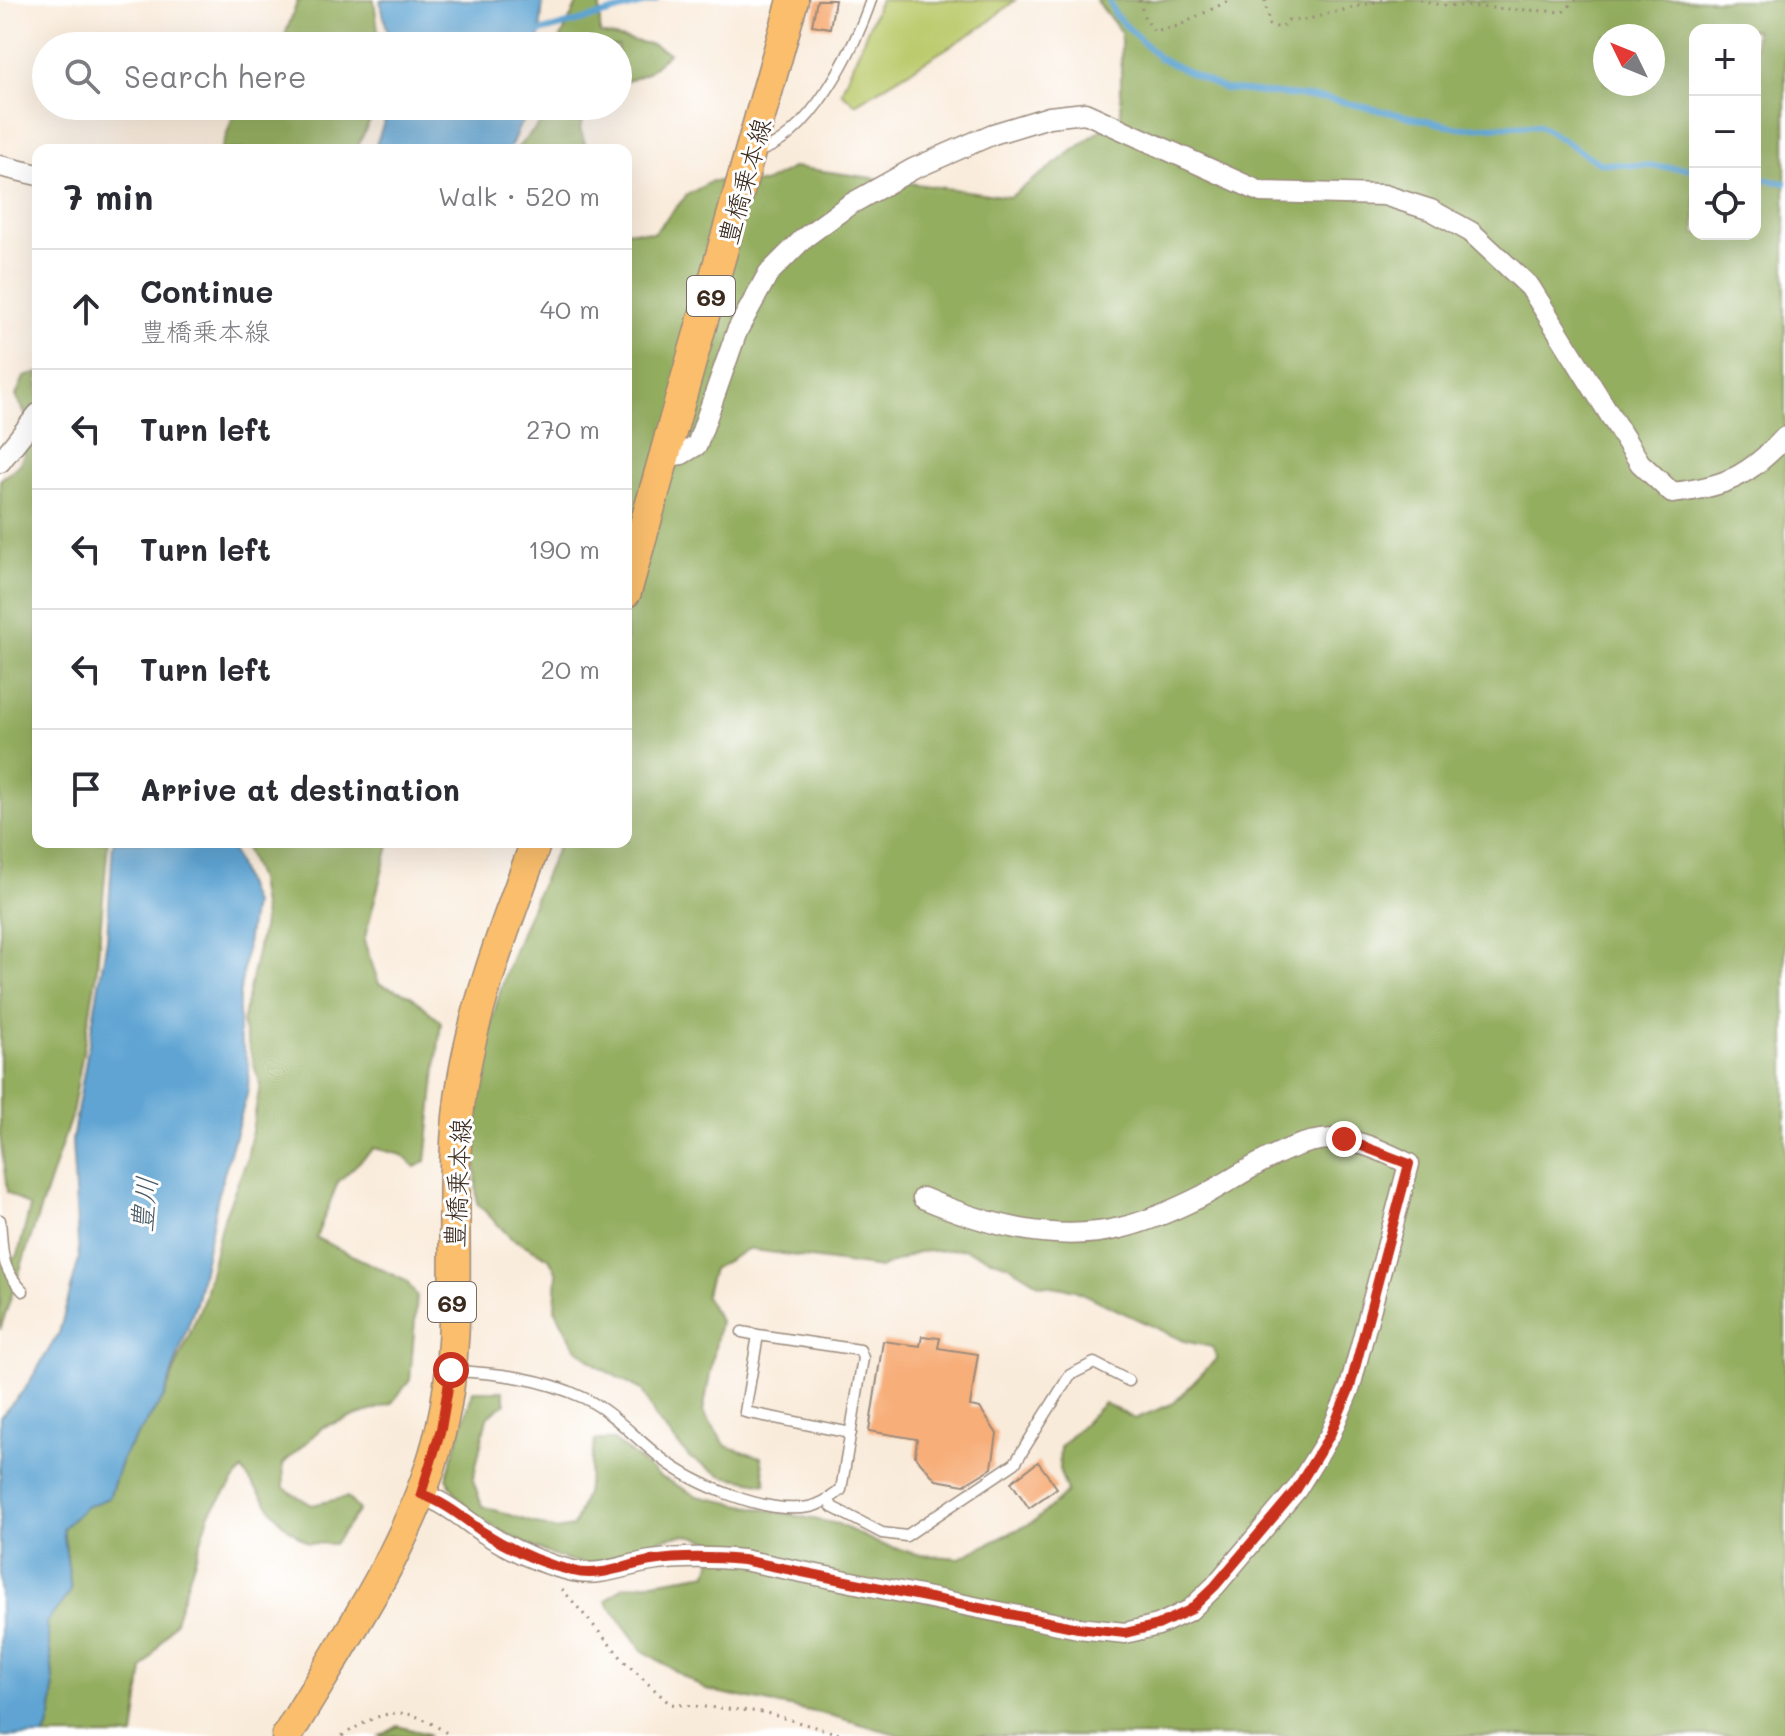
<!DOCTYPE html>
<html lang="en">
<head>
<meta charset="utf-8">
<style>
  :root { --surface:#fff; --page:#f2f2f3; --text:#2b2b33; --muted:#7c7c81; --line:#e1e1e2 }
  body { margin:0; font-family:Mali,"Klee One",sans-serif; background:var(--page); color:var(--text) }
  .controls { position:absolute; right:24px; top:24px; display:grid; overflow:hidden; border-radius:16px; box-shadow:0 8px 32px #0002 }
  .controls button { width:72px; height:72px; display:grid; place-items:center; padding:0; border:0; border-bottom:2px solid var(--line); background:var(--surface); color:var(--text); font:40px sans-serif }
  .compass { position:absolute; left:1593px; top:24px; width:72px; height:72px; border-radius:50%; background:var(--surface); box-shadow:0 8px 32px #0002; rotate:313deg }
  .stop { position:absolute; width:24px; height:24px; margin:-18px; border:6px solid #c8321e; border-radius:50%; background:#fff }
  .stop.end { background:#c8321e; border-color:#fff; box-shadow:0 2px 8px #0008 }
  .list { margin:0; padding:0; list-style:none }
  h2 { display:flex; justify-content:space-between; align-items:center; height:104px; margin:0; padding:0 32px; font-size:34px }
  h2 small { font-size:26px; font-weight:400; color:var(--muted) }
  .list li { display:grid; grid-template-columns:52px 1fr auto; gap:24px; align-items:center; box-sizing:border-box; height:120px; padding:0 32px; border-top:2px solid var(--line) }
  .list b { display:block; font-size:30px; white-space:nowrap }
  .list p { margin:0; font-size:26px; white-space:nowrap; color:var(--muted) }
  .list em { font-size:26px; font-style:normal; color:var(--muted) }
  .icon { flex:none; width:44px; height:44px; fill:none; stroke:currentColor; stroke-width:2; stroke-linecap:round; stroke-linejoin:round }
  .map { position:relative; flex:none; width:1785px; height:1736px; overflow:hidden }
  .search { position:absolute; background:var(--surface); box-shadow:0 8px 32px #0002; left:32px; top:32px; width:600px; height:88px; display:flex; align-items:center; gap:20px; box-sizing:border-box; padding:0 28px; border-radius:44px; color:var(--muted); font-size:30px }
  .panel { position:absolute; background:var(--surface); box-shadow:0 8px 32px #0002; left:32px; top:144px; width:600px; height:704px; border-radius:16px }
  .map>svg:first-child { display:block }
</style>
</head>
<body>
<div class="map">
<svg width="1785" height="1736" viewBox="0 0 1785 1736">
  <rect width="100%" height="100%" fill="#fff"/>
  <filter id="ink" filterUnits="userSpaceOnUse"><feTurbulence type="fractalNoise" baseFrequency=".0125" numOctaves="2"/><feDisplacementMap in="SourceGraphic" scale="16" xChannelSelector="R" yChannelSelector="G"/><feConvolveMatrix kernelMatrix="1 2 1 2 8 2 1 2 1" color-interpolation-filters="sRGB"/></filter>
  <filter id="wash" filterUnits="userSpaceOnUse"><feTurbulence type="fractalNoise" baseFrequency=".006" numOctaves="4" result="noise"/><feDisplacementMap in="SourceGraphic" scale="32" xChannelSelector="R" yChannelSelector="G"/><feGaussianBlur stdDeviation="1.8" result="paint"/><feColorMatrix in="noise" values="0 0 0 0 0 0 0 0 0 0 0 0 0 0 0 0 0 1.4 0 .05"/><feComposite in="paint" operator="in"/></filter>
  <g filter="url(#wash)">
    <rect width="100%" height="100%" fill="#f9ebda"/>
    <path fill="#bbca6c" stroke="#7b7a45" stroke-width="2" d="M880 0H1015L985 25 855 104 841 92Z"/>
    <path fill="#94ae60" stroke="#686c3f" stroke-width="2" fill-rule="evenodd" d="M298 0H374L380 46H267L285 35Z
      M579 0H600V34L654 45 669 53 647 73 618 85V46H557Z
      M1096 0H1785V1736H903L829 1715 706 1690 642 1650 606 1601 623 1587 708 1573 716 1544C667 1518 638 1558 589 1563 561 1565 488 1527 467 1508 459 1501 452 1487 446 1478L473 1391H503L506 1403 487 1417 473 1480 482 1506 555 1530 573 1527 586 1493 595 1440H614L659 1476 697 1496 838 1524 880 1544 921 1555 960 1558 1035 1521 1067 1492 1059 1469 1060 1447 1104 1403 1135 1419 1174 1403 1217 1358 1212 1347 1184 1341 1075 1290 1039 1284 1008 1265 963 1249 918 1252 880 1268 748 1249 713 1269 705 1296 720 1321 703 1412 726 1446 761 1457 766 1484 723 1476 690 1458 656 1419 642 1390 600 1368 575 1347 555 1309 557 1273 549 1258 511 1238 477 1203C475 1161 475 1116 481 1074 492 995 527 914 560 842H626V230L654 233 687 195 712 181 764 183 794 167 1010 197 1121 115V32ZM1695 30H1755V234H1695ZM1605 36H1653V84H1605Z
      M237 106H377L356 150H221Z
      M557 106H590L580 128 587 150H515Z
      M38 373V842H108L96 978 72 1114 0 1330V1268L18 1255 30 1207 7 1192 0 1136V480L20 464 33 429 16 396 24 377Z
      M243 842H390L364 941 379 984 410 995 441 1022 426 1161 415 1167 402 1155 374 1148 338 1182 316 1238 406 1281 417 1296 410 1380 391 1404 323 1427 283 1464 284 1488 312 1505 347 1497 359 1510 334 1544 308 1543 283 1524 242 1470 210 1513 175 1621 143 1669 134 1736H45C60 1704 52 1657 45 1623L71 1590 63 1528 85 1507 109 1497 123 1456 164 1397 204 1299 221 1225 247 1159 260 1085 242 1023 264 919 258 880Z
      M398 1726 428 1734 429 1736H380Z"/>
    <path fill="#5ea4d3" stroke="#4c6778" stroke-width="2" d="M380 0H543L539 46H391Z
      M390 106H536L520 125 509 150H374Z
      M113 842H229L253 904 239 998V1035L249 1067 248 1091 219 1191 197 1300 164 1397 123 1456 109 1498 85 1507 63 1528 71 1591 46 1623C51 1657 60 1704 45 1736H0V1417L25 1389 59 1333 79 1259 72 1141 107 939Z"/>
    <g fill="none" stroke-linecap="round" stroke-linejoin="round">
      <path stroke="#5ea4d3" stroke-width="6" d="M1109 0 1115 15 1159 58 1224 89 1329 99 1459 128 1539 125 1599 163 1695 169
        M536 33 656 0
        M1755 178 1785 183"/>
    </g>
    <g id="blocks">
      <path fill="#f7ae79" d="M817 0H835L830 28 812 25Z
        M922 1336 940 1338 938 1348 978 1354 970 1406 980 1408 997 1434 992 1468 964 1485 936 1480 915 1456 917 1439 869 1431 883 1341 920 1346Z
        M1038 1462 1057 1488 1029 1508 1011 1482Z"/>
    </g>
  </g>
  <g filter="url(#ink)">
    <use href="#blocks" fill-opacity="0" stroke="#9a8a7c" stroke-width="2"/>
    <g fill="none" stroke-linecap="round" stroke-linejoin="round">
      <g stroke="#9a8a7c" stroke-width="13">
        <path id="service" d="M756 152C809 140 855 48 871 0
          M0 1220C3 1253 0 1267 23 1291
          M742 1332 758 1335 745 1412 851 1433
          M453 1371C498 1373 542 1378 584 1398 613 1412 635 1438 661 1458 694 1484 766 1515 809 1507 821 1505 832 1497 841 1490L863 1358 860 1350 758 1335
          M829 1499 832 1507 882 1533 906 1536 1015 1463 1070 1375 1094 1363 1129 1381"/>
      </g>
      <g stroke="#9a8a7c" stroke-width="23">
        <path id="minor" d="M0 166 38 175
          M666 456 682 454 697 445 737 331 768 274 804 238 849 205 913 169 993 134 1049 117 1085 113 1261 192 1384 195 1431 210 1471 232 1530 287 1640 463 1672 493C1725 487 1749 476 1785 437
          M0 462 38 414
          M421 1494C445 1502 463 1518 483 1532 510 1549 542 1564 573 1571 600 1577 625 1565 651 1561 682 1556 712 1557 743 1560L1078 1628 1125 1633 1158 1625 1190 1610 1215 1586 1296 1490 1330 1435 1350 1387 1409 1164C1389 1154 1368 1144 1346 1140 1295 1132 1242 1176 1200 1197 1176 1209 1146 1222 1120 1228 1054 1244 984 1224 923 1198"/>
      </g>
      <g stroke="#9a8a7c" stroke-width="33">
        <path id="primary" d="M626 592 793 0
          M287 1736C344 1639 415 1540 441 1429 468 1315 443 1194 463 1079 477 997 508 919 536 842"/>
      </g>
      <path stroke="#9a8a7c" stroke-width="3" stroke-dasharray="2 6" stroke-linecap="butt" d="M1140 0 1143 15 1154 31 1178 26 1230 0
        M1265 0 1269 25 1281 28 1288 20H1305L1382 0
        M1420 0 1441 5 1563 12 1576 0
        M562 1589 626 1663 670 1704 763 1712 846 1736
        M342 1736C387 1707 406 1704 451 1736"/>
      <use href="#service" stroke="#fff" stroke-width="10"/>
      <use href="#minor" stroke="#fff" stroke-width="20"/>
      <use href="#primary" stroke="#fabe6d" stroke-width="30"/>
    </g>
  </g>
  <g fill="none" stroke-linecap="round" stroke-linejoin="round" filter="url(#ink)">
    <path stroke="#c8321e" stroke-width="10" d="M451 1370 441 1429 421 1494C444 1502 463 1518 483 1532 510 1549 542 1564 573 1571 600 1578 625 1565 651 1561 682 1556 712 1557 743 1560L1078 1628 1125 1633 1158 1625 1190 1610 1215 1586 1296 1490 1330 1435 1350 1387 1409 1164 1344 1139"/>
  </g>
  <g text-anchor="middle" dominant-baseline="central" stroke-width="6" stroke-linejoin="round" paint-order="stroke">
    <g fill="#fff" stroke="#766a62" stroke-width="2">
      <rect x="687" y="276" width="48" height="40" rx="6"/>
      <rect x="428" y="1282" width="48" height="40" rx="6"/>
    </g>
    <g font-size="24" font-weight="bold" fill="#3b2a1e">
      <text x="711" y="296">69</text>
      <text x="452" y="1302">69</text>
    </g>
    <g font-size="26" fill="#3b2a1e" stroke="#fff">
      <text transform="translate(744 181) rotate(-74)">豊橋乗本線</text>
      <text transform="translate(457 1183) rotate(-87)">豊橋乗本線</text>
    </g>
    <g font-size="28" font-style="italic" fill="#495b66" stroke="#fff">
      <text transform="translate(143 1204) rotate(-84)">豊川</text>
    </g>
  </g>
</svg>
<div class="controls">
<button>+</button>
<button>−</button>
<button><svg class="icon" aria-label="locate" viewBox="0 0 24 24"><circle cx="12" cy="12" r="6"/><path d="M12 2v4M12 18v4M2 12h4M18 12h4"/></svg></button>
</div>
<svg class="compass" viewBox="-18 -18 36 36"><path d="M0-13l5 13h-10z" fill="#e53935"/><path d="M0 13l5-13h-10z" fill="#7c7c81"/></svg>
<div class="stop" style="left:451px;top:1370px"></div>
<div class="stop end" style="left:1344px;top:1139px"></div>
<div class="search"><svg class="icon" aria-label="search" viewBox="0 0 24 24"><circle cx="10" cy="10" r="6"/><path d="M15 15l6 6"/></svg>Search here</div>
<section class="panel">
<h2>7 min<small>Walk · 520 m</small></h2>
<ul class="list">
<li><svg class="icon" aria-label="ahead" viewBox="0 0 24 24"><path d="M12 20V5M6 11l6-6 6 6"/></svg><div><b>Continue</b><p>豊橋乗本線</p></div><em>40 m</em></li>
<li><svg class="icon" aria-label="left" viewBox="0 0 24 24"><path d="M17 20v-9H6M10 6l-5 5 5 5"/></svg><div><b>Turn left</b></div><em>270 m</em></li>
<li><svg class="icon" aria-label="left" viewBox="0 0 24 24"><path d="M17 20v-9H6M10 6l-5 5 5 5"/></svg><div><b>Turn left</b></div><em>190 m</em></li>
<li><svg class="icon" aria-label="left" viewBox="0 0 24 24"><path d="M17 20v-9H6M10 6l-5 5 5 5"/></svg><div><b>Turn left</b></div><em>20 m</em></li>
<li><svg class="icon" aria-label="arrive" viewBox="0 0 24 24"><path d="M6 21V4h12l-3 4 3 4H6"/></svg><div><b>Arrive at destination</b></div></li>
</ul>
</section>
</div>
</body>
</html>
